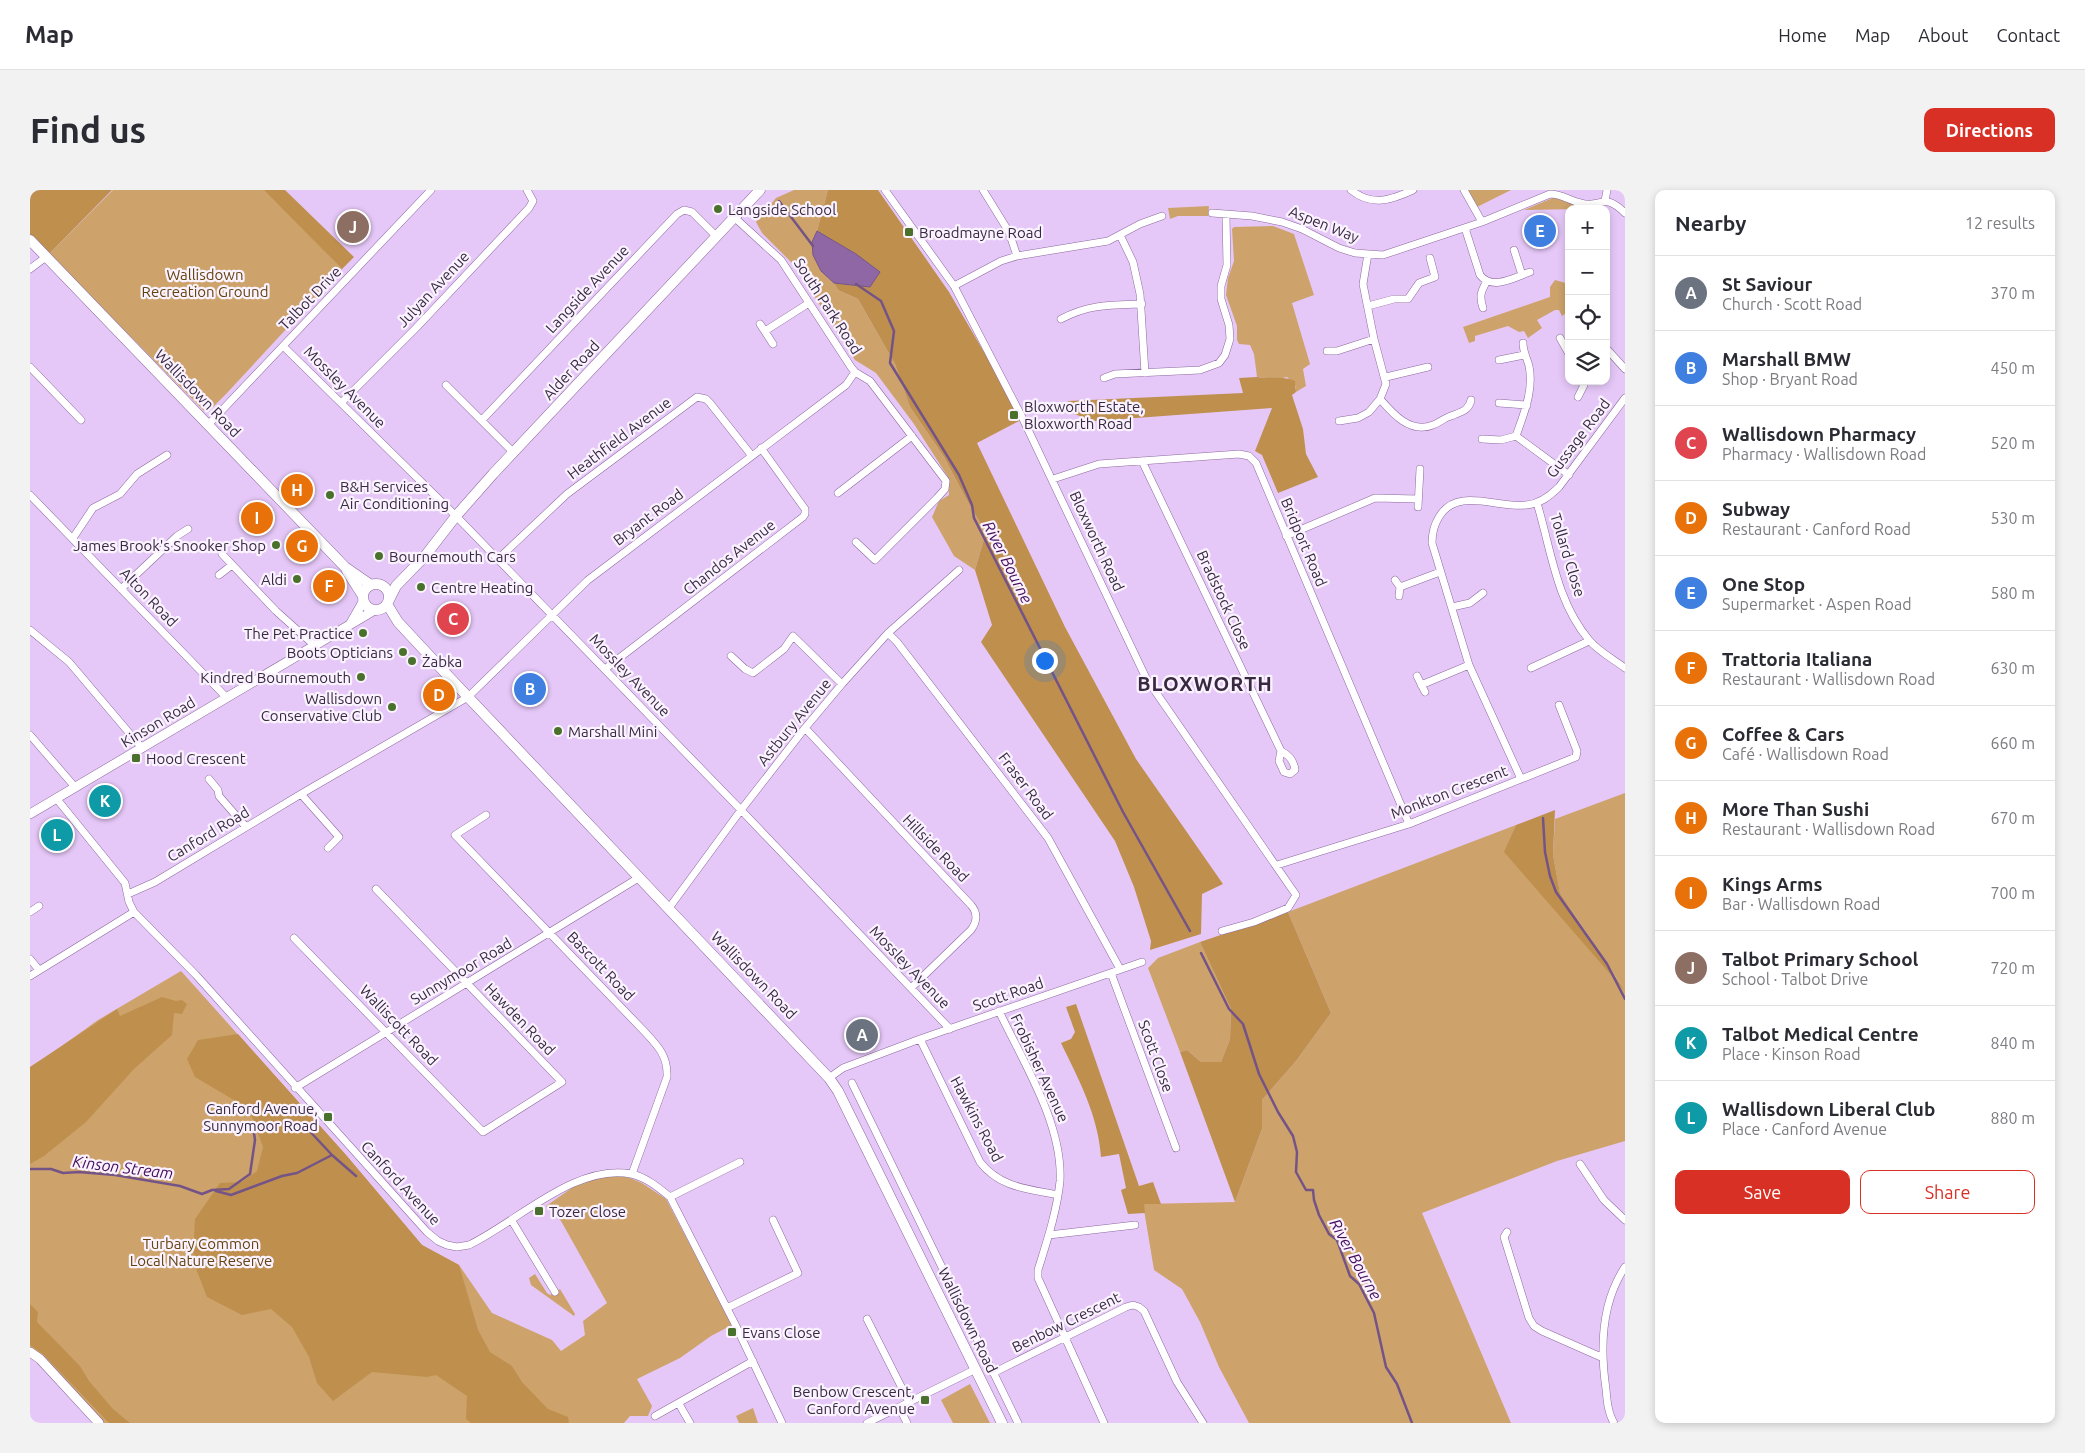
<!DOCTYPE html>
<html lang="en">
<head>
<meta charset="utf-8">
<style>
  :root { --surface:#fff; --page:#f2f2f3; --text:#2b2b33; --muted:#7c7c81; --line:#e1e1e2; --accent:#d93025 }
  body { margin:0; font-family:Ubuntu,sans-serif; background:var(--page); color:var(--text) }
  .controls { position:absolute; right:15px; top:15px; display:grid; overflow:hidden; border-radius:10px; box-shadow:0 2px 8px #0003 }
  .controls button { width:45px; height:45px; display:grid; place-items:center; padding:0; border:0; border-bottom:1px solid var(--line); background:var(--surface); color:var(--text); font:25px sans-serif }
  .you { position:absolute; left:1014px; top:470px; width:18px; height:18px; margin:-12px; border:4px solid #fff; border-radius:50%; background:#1a73e8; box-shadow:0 0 0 8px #1a73e833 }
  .badge { display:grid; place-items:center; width:32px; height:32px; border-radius:50%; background:var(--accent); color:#fff; font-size:16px; font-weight:700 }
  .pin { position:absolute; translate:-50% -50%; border:2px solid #fff; box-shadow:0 1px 5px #0006 }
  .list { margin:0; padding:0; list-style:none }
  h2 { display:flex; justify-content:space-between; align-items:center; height:65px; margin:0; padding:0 20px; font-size:21px }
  h2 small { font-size:16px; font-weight:400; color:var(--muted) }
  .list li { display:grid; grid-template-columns:32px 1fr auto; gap:15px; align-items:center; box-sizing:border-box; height:75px; padding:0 20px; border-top:1px solid var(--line) }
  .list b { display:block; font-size:19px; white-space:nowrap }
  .list p { margin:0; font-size:16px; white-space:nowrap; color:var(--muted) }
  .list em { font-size:16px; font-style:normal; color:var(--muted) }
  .actions { display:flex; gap:10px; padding:15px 20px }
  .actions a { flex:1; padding:11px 0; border:1px solid var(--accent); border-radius:10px; text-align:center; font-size:18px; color:var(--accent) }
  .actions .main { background:var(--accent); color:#fff }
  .icon { flex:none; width:28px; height:28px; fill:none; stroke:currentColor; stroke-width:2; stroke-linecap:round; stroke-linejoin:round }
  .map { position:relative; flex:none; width:1595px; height:1233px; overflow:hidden; border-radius:10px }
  header { display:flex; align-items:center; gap:30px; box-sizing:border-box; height:70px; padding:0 25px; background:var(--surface); border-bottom:1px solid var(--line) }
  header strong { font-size:24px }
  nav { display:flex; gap:28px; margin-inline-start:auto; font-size:18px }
  .intro { display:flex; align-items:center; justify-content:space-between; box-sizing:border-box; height:120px; padding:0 30px }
  h1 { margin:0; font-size:35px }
  .button { padding:12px 22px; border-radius:10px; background:var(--accent); color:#fff; font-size:18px; font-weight:700 }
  main { display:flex; gap:30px; padding:0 30px }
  aside { flex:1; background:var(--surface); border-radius:10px; box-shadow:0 2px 8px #0003 }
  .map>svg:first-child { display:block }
</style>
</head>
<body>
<header>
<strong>Map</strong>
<nav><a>Home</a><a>Map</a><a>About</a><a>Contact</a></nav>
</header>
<div class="intro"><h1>Find us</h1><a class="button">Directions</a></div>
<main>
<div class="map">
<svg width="1595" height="1233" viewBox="0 0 1595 1233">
  <rect width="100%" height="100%" fill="#e6c8f8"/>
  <path fill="#cda36b" d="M83 0H236L312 79 196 204 179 221H174L19 64Z
    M764 0H798L787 41 782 52 791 81 804 93 808 100 828 109 865 174 880 217 914 267 940 316 956 342 945 380 924 366 902 327 909 311 919 305 918 287 884 234 846 183 825 170 765 76 732 43 726 32 746 8Z
    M1436 0H1481L1445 18Z
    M1525 7 1547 15 1549 19 1494 20Z
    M1179 16 1178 26H1148L1140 29 1138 18Z
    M1243 36 1264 44 1284 105 1262 113 1280 174 1273 179 1276 196 1266 202V196L1257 187 1248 189 1227 187 1224 164 1220 155 1209 154 1207 150V136L1196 105 1198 88 1204 71 1202 39 1204 37Z
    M1525 90 1539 94V121L1532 126 1529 120H1525L1507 130 1512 138 1498 148 1494 141 1489 142 1478 136 1445 146V151L1439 153 1433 137 1520 107V97Z
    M1595 603V951L1527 971 1392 1023 1481 1233H1219L1189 1177 1170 1132 1152 1099 1124 1080 1113 1014 1205 1012 1232 939V910L1266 871 1301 823 1258 722 1486 635 1475 662 1592 796 1530 703 1523 665 1525 629Z
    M1170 752 1201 819 1200 849 1191 872H1171L1157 860 1150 862 1118 778 1128 768Z
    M151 781 316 965 392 1055 429 1075 462 1123 522 1150 531 1161 555 1145 553 1131 577 1113 531 1031 516 1016 549 993 584 985 600 988 612 993 636 1009 702 1135 681 1146 650 1168 607 1189 622 1216 618 1226H600L594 1233H69L0 1162V877L18 866 68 830Z
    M505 1084 517 1103 520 1105 530 1099 545 1124 544 1126 501 1095 499 1088Z
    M940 1194 960 1233H923L911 1210Z
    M723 1218 728 1233H709L706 1226Z"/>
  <path fill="#bf8f4e" d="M0 0H82L19 64 0 45Z
    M234 0H255L324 67 312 79Z
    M798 0H848L919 102 993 229 947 253 1035 437 1106 569 1193 694 1172 704 1171 744 1120 760 1121 751 1104 697 1085 651 951 452 962 435 945 380 956 342 940 316 914 267 880 217 865 174 828 109 808 100 804 93 840 97 850 82 826 64 787 41Z
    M1227 187C1240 189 1254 186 1265 191L1266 202 1262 205 1273 239 1276 264 1288 287 1248 303 1232 265 1225 261 1242 218 1065 231 1044 224 1038 211 1213 203 1209 188Z
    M1525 620 1523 665 1530 703 1595 801 1474 662 1486 635Z
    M1258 722 1301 823 1266 871 1232 910V939L1205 1012 1150 862 1157 860 1171 872H1191L1200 849 1201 819 1170 752Z
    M132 807 146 811 152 810 157 814 152 824 144 823 142 845 104 879 56 932 14 966 0 974V877L87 819 90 826Z
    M1046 814 1109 996 1123 992 1131 1014H1114L1115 1023 1098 1024 1091 1000 1096 998 1089 964 1071 967C1068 925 1049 890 1031 853L1041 849 1045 842 1036 817Z
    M208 844 316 965 392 1055 429 1075 448 1140 460 1162 482 1176 492 1192 518 1219 538 1227 539 1233H441L436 1229 437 1206 406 1185 397 1187 342 1182 303 1211 287 1193 279 1167 262 1137 241 1119 212 1125 177 1107 163 1071 165 1029 190 993 212 992 227 981 233 957 219 919 165 887 157 869 168 850Z
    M0 1114 8 1122 7 1132 50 1176 59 1191 83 1219 100 1233H79L14 1165 0 1155Z"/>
  <path fill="#8e67a4" stroke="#745486" d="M787 41 826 64 850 82 840 97 804 93 791 81 783 65 782 52Z"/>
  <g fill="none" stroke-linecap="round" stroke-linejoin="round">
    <path stroke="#745486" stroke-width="2.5" d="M749 11 783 56
      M826 94 851 111 864 141 860 173 929 285 942 315 944 328 1093 622 1160 741
      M1513 628 1515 662 1520 686 1526 702 1577 774 1595 809
      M1171 763 1199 819 1213 834 1229 884 1248 922 1263 946 1267 962 1266 982 1276 1000H1283L1284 1010 1289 1025 1299 1044 1307 1050 1320 1086 1329 1094 1344 1123 1356 1177 1367 1194 1382 1233
      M0 979H21L33 983 49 982 85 985 150 996 172 1004 182 1000 199 999 220 984 225 950 223 936C238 932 257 933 273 934L302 965 326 986
      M186 1001 201 1005 252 986 267 983 302 965"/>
    <g stroke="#8c699f" stroke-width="8">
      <path id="minor" d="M855 0 924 96 993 229 1116 488 1266 705 1258 718 1224 732 1192 741
        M953 0 979 42 987 66
        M1321 0C1342 17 1361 10 1383 0
        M1434 0 1452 32 1520 4C1532 4 1540 11 1551 13 1572 19 1572 1 1595 23
        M1575 11 1577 0
        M1182 23 1222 26 1252 32 1272 39 1309 58 1325 63 1353 65 1452 32
        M705 28 751 70 821 177 825 182 840 191 916 291 915 299 907 308 845 370 826 352
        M1435 38 1450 85C1462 101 1485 87 1500 82
        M1090 45 1103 72 1110 104 1115 183
        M1484 60 1492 85
        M0 79 16 67
        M924 96 971 71 987 66 1078 51 1110 34 1132 26
        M1338 116 1364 109H1378L1389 93 1405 87 1400 68
        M1453 118C1449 106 1451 101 1457 91
        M1031 129C1059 114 1081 115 1112 114
        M730 134 743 154
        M735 141 779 113
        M1530 148 1539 164
        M1493 153C1493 162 1497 168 1499 176 1504 200 1494 223 1486 246L1539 285
        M253 156 426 326 711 620 920 839
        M1576 158 1595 179
        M1297 161H1307L1344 149
        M1469 170 1494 165
        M0 177 51 230
        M1356 187 1398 177
        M1074 188 1085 184 1170 180 1189 173 1195 165 1200 149 1199 135 1191 109V96L1197 75 1196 26
        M416 195 484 263
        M1548 207 1554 195 1550 191
        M1350 209C1363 224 1380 244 1403 235 1409 233 1414 228 1421 226 1430 222 1439 221 1441 210
        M311 213 386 138 499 18 503 11 497 0
        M1469 213 1497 215
        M452 230 647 24 654 20 662 22 687 47
        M1309 231 1328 228 1339 222 1350 209 1356 194 1344 149 1333 94 1338 64
        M178 235 401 0
        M1452 249 1471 250 1486 246
        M1112 271 1251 561C1259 565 1264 571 1265 580L1260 584 1254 582 1249 571 1251 561
        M1023 289 1069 274 1209 264 1219 266 1226 273 1379 634
        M808 303 882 246
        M0 305 196 507
        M1507 313C1521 359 1526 411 1559 450 1568 461 1583 469 1595 478
        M1388 317 1390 279
        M1256 346 1345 308 1388 309
        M43 348 63 318 90 304 107 284 137 265
        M192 364 246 421 284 455
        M468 369 537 304 667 207 676 209 680 213 722 266
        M189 385 202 375
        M1365 390 1370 397 1369 406
        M1370 397 1410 382
        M91 399 147 346 158 339
        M1422 417 1440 413 1453 403
        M0 440 39 472 112 558
        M858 443 867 452 1018 648 1090 779
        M701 466 715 479 723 483 754 459 763 446 812 494
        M1501 478 1559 451
        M575 479 773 327 775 324V319L731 258
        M1387 486 1395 502
        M1391 495 1439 475
        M775 538 941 715C948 723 947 732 941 740L881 798
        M0 545 45 597
        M179 589 188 600 189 606 216 637
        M1491 589 1439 475 1402 353C1402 344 1404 335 1409 327 1427 296 1468 319 1496 315 1510 314 1520 306 1529 297L1595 208
        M271 604 309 647 298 658
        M26 608 95 693 99 712 104 722 166 785 397 1042 408 1051 417 1055 427 1057 439 1055C487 1032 546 973 601 984 616 987 629 998 640 1007L705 1134 752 1233
        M456 625 425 645 614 841C628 856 638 866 637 887L602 984
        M1247 675 1379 634 1546 567 1547 561 1529 515
        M98 704 125 692 271 604 438 507 558 390 816 195 825 182
        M639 718 711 620 775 538 812 494 858 443 929 380
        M0 722 9 716
        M264 748 453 942 532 892 346 699
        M0 769 9 780
        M1081 783 1146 958
        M0 786 104 722
        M969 821C993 872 1033 934 1030 991 1027 1021 1017 1051 1008 1080V1088L1074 1233
        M890 849 950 972C970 998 999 999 1028 1005
        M799 888 813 878 890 849 1112 772
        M822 893 988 1233
        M265 898 610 687
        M1550 974 1574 1010 1595 1030
        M640 1007 710 972
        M482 1031 525 1102
        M1477 1042 1474 1047 1499 1128 1504 1136 1512 1141 1571 1167
        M1019 1045 1105 1035
        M697 1118 768 1083 743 1030
        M837 1129 879 1212
        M963 1183 1096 1117 1103 1115 1109 1117 1114 1121 1147 1192 1173 1233
        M649 1214 660 1233
        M869 1217 877 1233
        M625 1226 723 1171
        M837 1233 946 1179
        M1584 1233C1578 1223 1577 1211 1576 1199 1570 1158 1571 1113 1595 1077"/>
    </g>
    <g stroke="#8c699f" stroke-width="10">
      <path id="tertiary" d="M321 433 333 412
        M0 624 343 421
        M0 1162 10 1169 69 1233"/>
    </g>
    <g stroke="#8c699f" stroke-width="11">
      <path id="primary" d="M0 50 315 377 341 395
        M317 381 333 406
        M333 407a13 13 0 1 1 26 0a13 13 0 1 1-26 0Z
        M358 412 366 396 395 366 426 326 463 284 730 0
        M357 414 368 432 421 489 799 888 808 901 972 1233"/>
    </g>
    <use href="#minor" stroke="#fff" stroke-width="7"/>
    <use href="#tertiary" stroke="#fff" stroke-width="9"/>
    <use href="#primary" stroke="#fff" stroke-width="10"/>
  </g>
  <g fill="#4a712b" stroke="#faf3ff" stroke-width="2">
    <circle cx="688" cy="19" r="5"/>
    <rect x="874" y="37" width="10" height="10" rx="2.5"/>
    <rect x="979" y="220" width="10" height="10" rx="2.5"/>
    <circle cx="300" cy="305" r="5"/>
    <circle cx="246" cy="355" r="5"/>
    <circle cx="349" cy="366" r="5"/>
    <circle cx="267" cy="389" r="5"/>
    <circle cx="391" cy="397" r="5"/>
    <circle cx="333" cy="443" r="5"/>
    <circle cx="373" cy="462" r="5"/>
    <circle cx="382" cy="471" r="5"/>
    <circle cx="331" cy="487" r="5"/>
    <circle cx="362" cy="517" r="5"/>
    <circle cx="528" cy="541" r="5"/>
    <rect x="101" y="563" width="10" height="10" rx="2.5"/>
    <rect x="293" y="922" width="10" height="10" rx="2.5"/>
    <rect x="504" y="1016" width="10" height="10" rx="2.5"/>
    <rect x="697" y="1137" width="10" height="10" rx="2.5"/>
    <rect x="890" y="1205" width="10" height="10" rx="2.5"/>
  </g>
  <g text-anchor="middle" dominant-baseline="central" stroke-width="4.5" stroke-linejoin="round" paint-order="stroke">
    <g font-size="15" fill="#382940" stroke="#faf3ff" text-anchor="start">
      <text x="698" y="19">Langside School</text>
      <text x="889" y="42">Broadmayne Road</text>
      <text x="994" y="216">Bloxworth Estate,<tspan x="994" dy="17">Bloxworth Road</tspan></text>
      <text x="310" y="296">B&amp;H Services<tspan x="310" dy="17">Air Conditioning</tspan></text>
      <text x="236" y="355" text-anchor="end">James Brook's Snooker Shop</text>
      <text x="359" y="366">Bournemouth Cars</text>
      <text x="257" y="389" text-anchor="end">Aldi</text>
      <text x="401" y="397">Centre Heating</text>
      <text x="323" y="443" text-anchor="end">The Pet Practice</text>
      <text x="363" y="462" text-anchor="end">Boots Opticians</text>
      <text x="392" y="471">Żabka</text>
      <text x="321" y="487" text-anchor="end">Kindred Bournemouth</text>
      <text x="352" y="508" text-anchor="end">Wallisdown<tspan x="352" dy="17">Conservative Club</tspan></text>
      <text x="538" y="541">Marshall Mini</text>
      <text x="116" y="568">Hood Crescent</text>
      <text x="288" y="918" text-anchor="end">Canford Avenue,<tspan x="288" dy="17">Sunnymoor Road</tspan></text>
      <text x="519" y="1021">Tozer Close</text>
      <text x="712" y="1142">Evans Close</text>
      <text x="885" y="1201" text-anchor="end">Benbow Crescent,<tspan x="885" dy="17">Canford Avenue</tspan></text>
    </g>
    <g font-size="15" fill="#382940" stroke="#faf3ff">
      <text transform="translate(1294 34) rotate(22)">Aspen Way</text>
      <text transform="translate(403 99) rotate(-47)">Julyan Avenue</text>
      <text transform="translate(557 99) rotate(-47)">Langside Avenue</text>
      <text transform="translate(280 108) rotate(-46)">Talbot Drive</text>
      <text transform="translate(798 116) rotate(57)">South Park Road</text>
      <text transform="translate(541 180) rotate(-47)">Alder Road</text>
      <text transform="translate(315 197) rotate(45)">Mossley Avenue</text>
      <text transform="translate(168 203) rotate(46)">Wallisdown Road</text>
      <text transform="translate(589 248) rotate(-37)">Heathfield Avenue</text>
      <text transform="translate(1548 248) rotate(-53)">Gussage Road</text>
      <text transform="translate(618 327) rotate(-37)">Bryant Road</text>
      <text transform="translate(1067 351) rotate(65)">Bloxworth Road</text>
      <text transform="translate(1274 352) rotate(67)">Bridport Road</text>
      <text transform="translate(1538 365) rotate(73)">Tollard Close</text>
      <text transform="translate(699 367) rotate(-38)">Chandos Avenue</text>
      <text transform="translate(119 407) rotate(46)">Alton Road</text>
      <text transform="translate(1194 410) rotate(65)">Bradstock Close</text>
      <text transform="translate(600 485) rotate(46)">Mossley Avenue</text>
      <text transform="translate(128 532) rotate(-31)">Kinson Road</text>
      <text transform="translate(764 532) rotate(-51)">Astbury Avenue</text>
      <text transform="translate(996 596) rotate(53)">Fraser Road</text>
      <text transform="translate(1419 602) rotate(-21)">Monkton Crescent</text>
      <text transform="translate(178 644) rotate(-31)">Canford Road</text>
      <text transform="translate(906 658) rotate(46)">Hillside Road</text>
      <text transform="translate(571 776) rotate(46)">Bascott Road</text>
      <text transform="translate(880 777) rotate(46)">Mossley Avenue</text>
      <text transform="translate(431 781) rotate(-31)">Sunnymoor Road</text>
      <text transform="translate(724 785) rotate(46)">Wallisdown Road</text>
      <text transform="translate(978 804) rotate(-19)">Scott Road</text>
      <text transform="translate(490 829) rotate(46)">Hawden Road</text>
      <text transform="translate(369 835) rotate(46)">Walliscott Road</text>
      <text transform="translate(1126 866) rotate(70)">Scott Close</text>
      <text transform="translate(1010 878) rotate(65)">Frobisher Avenue</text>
      <text transform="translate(947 929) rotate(62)">Hawkins Road</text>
      <text transform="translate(371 993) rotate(47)">Canford Avenue</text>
      <text transform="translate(938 1130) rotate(64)">Wallisdown Road</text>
      <text transform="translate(1036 1132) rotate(-26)">Benbow Crescent</text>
    </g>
    <g font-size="15" fill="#64430f" stroke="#faf3ff">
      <text x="175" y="84">Wallisdown<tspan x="175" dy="17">Recreation Ground</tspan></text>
      <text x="171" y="1053">Turbary Common<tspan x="171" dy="17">Local Nature Reserve</tspan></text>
    </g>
    <g font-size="16" font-style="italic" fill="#450e5c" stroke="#faf3ff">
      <text transform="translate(978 372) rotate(63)">River Bourne</text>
      <text transform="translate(93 977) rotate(7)">Kinson Stream</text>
      <text transform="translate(1326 1069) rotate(61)">River Bourne</text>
    </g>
    <g font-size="20" font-weight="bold" letter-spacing="1" fill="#382940" stroke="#faf3ff">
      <text x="1175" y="493">BLOXWORTH</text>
    </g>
  </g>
</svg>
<div class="controls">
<button>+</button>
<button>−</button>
<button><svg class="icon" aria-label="locate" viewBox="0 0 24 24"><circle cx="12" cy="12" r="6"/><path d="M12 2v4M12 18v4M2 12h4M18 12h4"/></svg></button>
<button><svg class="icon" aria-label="layers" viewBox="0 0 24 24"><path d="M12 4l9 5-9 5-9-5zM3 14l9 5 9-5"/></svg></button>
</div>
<div class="you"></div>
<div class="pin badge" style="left:832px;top:845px;background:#6b7280">A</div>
<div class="pin badge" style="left:500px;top:499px;background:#3f7fe0">B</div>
<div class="pin badge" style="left:423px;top:429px;background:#e0444e">C</div>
<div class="pin badge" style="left:409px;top:505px;background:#e8710a">D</div>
<div class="pin badge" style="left:1510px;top:41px;background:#3f7fe0">E</div>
<div class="pin badge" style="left:299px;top:396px;background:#e8710a">F</div>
<div class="pin badge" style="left:272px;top:356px;background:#e8710a">G</div>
<div class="pin badge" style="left:267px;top:300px;background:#e8710a">H</div>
<div class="pin badge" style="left:227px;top:328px;background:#e8710a">I</div>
<div class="pin badge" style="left:323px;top:37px;background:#8d6e63">J</div>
<div class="pin badge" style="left:75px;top:611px;background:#0f9aa8">K</div>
<div class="pin badge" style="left:27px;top:645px;background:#0f9aa8">L</div>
</div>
<aside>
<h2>Nearby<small>12 results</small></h2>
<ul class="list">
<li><span class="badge" style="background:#6b7280">A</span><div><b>St Saviour</b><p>Church · Scott Road</p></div><em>370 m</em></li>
<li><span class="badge" style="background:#3f7fe0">B</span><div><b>Marshall BMW</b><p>Shop · Bryant Road</p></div><em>450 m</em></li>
<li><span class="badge" style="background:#e0444e">C</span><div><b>Wallisdown Pharmacy</b><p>Pharmacy · Wallisdown Road</p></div><em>520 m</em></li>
<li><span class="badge" style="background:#e8710a">D</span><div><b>Subway</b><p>Restaurant · Canford Road</p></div><em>530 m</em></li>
<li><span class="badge" style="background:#3f7fe0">E</span><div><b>One Stop</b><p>Supermarket · Aspen Road</p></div><em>580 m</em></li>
<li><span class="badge" style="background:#e8710a">F</span><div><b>Trattoria Italiana</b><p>Restaurant · Wallisdown Road</p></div><em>630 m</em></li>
<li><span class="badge" style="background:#e8710a">G</span><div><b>Coffee &amp; Cars</b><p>Café · Wallisdown Road</p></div><em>660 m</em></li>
<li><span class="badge" style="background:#e8710a">H</span><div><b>More Than Sushi</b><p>Restaurant · Wallisdown Road</p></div><em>670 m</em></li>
<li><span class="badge" style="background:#e8710a">I</span><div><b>Kings Arms</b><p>Bar · Wallisdown Road</p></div><em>700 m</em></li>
<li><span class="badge" style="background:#8d6e63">J</span><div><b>Talbot Primary School</b><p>School · Talbot Drive</p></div><em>720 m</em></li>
<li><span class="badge" style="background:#0f9aa8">K</span><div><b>Talbot Medical Centre</b><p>Place · Kinson Road</p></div><em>840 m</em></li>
<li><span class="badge" style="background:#0f9aa8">L</span><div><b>Wallisdown Liberal Club</b><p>Place · Canford Avenue</p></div><em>880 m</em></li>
</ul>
<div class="actions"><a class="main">Save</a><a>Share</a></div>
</aside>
</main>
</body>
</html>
